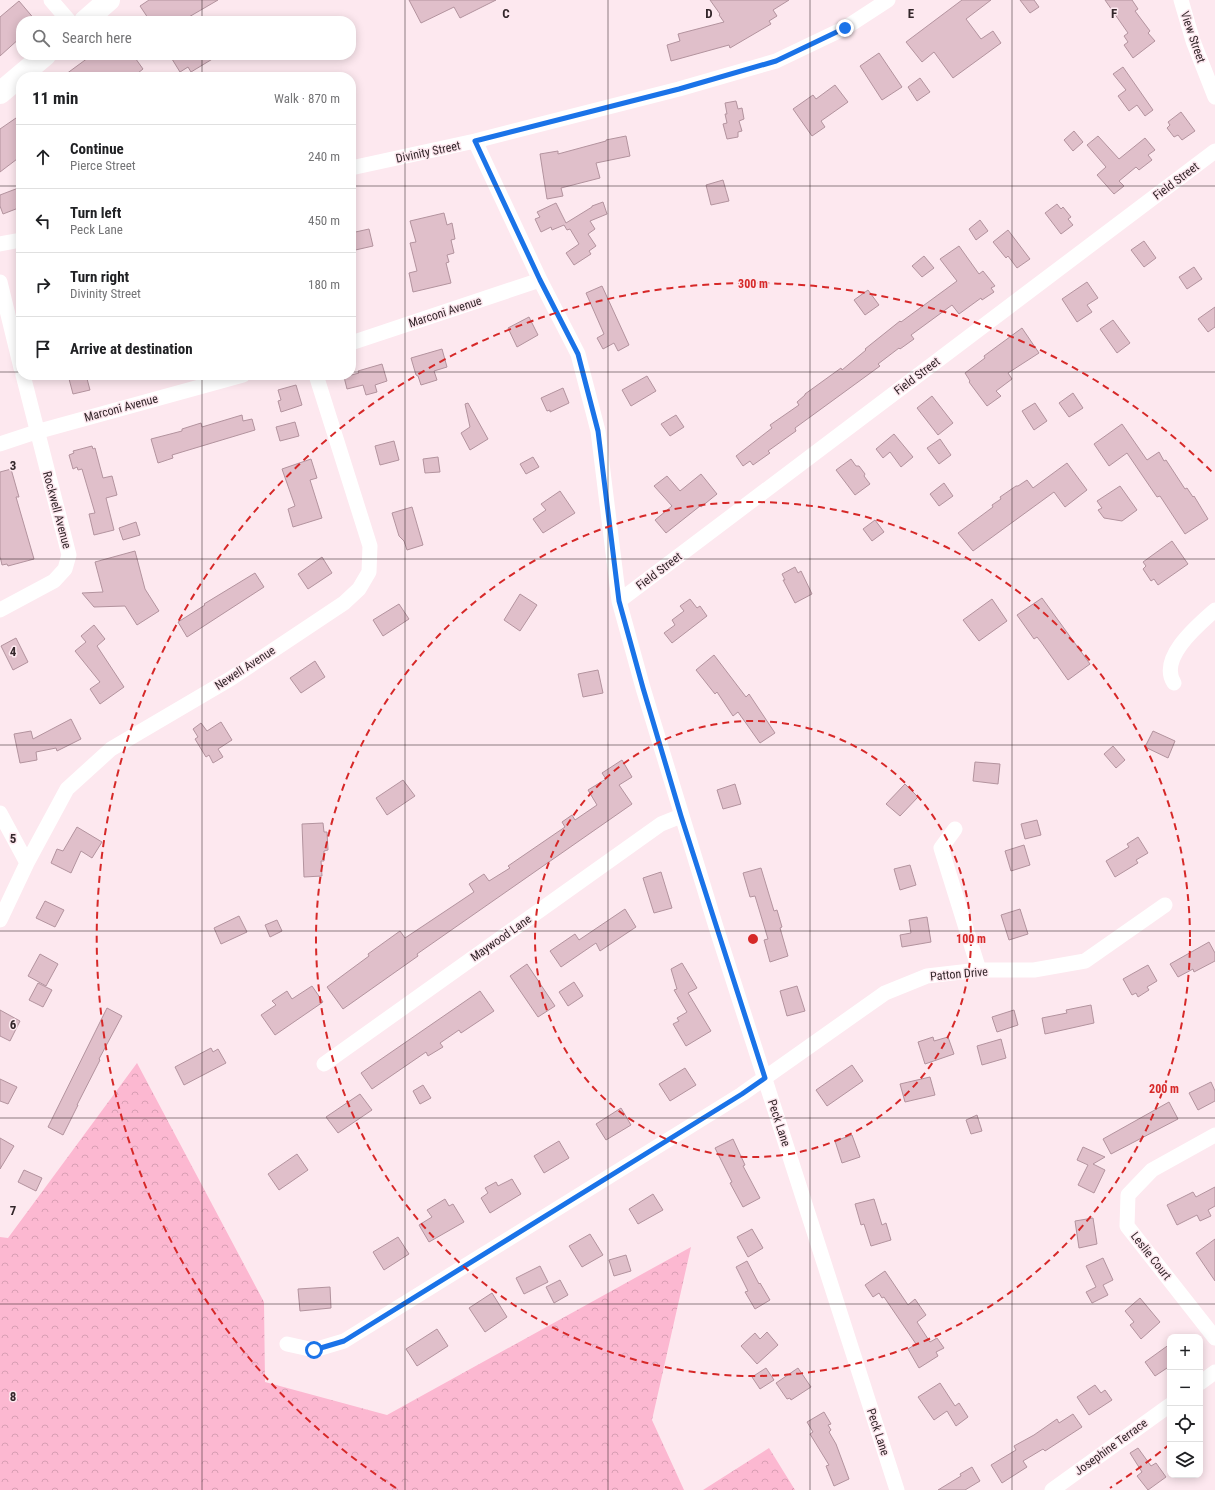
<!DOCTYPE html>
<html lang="en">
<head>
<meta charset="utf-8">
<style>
  :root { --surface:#fff; --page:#f6f6f6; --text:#202124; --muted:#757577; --line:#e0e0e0 }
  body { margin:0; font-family:"Roboto Condensed",sans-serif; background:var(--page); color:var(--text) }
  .controls { position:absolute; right:12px; bottom:12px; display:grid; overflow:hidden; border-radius:8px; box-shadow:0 2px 10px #0003 }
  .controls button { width:36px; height:36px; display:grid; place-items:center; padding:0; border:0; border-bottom:1px solid var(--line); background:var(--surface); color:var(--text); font:20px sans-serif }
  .stop { position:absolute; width:12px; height:12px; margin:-9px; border:3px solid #1a73e8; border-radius:50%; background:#fff }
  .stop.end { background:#1a73e8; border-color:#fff; box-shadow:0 1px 4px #0008 }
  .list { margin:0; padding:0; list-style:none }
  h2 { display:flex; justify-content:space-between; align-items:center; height:52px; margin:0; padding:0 16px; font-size:17px }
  h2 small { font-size:13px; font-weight:400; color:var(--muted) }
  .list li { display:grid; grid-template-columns:26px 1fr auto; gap:12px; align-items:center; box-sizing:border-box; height:64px; padding:0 16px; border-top:1px solid var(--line) }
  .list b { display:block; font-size:15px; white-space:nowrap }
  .list p { margin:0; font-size:13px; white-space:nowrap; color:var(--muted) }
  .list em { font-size:13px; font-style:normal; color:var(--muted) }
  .icon { flex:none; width:22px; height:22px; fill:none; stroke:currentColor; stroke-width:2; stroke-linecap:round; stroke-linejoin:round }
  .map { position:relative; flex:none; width:1215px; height:1490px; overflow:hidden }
  .search { position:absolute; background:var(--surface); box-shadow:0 2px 10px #0003; left:16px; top:16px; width:340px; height:44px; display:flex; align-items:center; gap:10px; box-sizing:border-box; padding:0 14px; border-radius:16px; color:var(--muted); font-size:15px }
  .panel { position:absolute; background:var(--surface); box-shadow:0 2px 10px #0003; left:16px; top:72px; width:340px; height:308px; border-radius:16px }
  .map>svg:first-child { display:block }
</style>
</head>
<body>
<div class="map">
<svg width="1215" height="1490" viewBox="0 0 1215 1490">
  <defs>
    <pattern id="forest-crowns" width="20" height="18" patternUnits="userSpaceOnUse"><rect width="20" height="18" fill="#fcb8d1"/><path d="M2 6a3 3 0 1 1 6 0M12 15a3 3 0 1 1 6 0" fill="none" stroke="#d89eb4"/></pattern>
  </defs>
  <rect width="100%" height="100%" fill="#fde8ef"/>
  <path fill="url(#forest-crowns)" d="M137 1063 264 1302 265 1382 387 1415 691 1247 652 1420 684 1490H0V1237L8 1238Z
    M769 1448 795 1490H703Z"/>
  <path fill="#e0bfca" stroke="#b3939e" d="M149 0H218L182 21H150L140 6Z
    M409 0H496L460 18 454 7 421 23Z
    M710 0H789L773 10 777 16 769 21 771 24 730 48 729 45 671 61 667 45 680 41 678 34 724 22 719 15 720 14Z
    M962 0H991L966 19 981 39 993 31 1001 43 953 78 934 52 922 62 906 42Z
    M1020 0H1034L1039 7 1030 13Z
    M1105 0H1132L1138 9 1135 11 1150 31 1148 33 1155 41 1133 58 1124 45 1128 42 1124 36 1128 33Z
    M19 1 36 21H21V37L0 56V17Z
    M879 53 902 87 882 100 860 66Z
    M92 55H133L143 69 133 77H62Z
    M178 55H219L191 72 188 67 180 72 172 59Z
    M1123 67 1153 110 1145 116 1137 105 1129 111 1118 96 1126 90 1113 74Z
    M920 78 930 92 917 101 908 87Z
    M835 85 848 102 821 121 825 127 812 136 793 109 813 95 816 99Z
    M736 101 738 109 742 108 744 119 739 121 742 131 738 132V137L727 139 723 124 727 123 725 114H727L725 103Z
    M1181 112 1195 131 1182 140 1178 135 1174 137 1167 128 1170 125 1168 122Z
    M16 118 21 125V156L0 172V129Z
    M1074 131 1083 142 1073 151 1064 140Z
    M626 136 630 156 596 163 600 178 561 188 563 196 547 199 540 154 558 151V154L606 141V140Z
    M1098 136 1119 159 1145 138 1155 150 1148 155 1152 160 1139 170 1136 167 1119 181 1124 186 1114 194 1097 175 1106 167 1087 145Z
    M723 180 729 201 711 205 706 185Z
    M21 187V207L3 214 0 206V195Z
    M603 202 607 214 590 221 595 229 588 234 596 246 589 251 591 254 574 265 566 253 579 244 570 229 567 230 564 225 552 230 551 227 541 232 535 219 540 217 537 212 556 203 566 223 592 207V206Z
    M1057 204 1061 209 1063 207 1071 217 1068 219 1073 225 1061 234 1045 213Z
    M444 213 447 225 452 223 455 239 451 240 454 253 447 255 449 262 446 263 451 283 413 292 409 273 417 271 410 243 416 242 410 221Z
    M980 220 988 231 976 240 969 229Z
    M369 229 373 246 351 251V233Z
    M1008 230 1030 259 1017 268 1008 256 1006 258 993 242Z
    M1144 241 1156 258 1144 267 1131 250Z
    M959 246 979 274 983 271 995 286 991 288 994 292 982 300 981 298 959 314 952 305 911 335 914 339 900 349 899 348 878 364 880 366 795 428 796 431 768 451 770 453 753 465 750 461 743 466 736 456 772 428 770 425 799 405 797 402 805 395V394L841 368 842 370 866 350 865 349 900 321 901 322 957 281 940 259Z
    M924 256 934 268 922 277 912 266Z
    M1194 267 1202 279 1187 289 1179 277Z
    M1087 282 1098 298 1087 305 1092 312 1077 322 1062 299Z
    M602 286 629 345 618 351 614 343 603 349 597 338 604 334 586 293Z
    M868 290 879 305 865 315 854 300Z
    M1215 307V327L1208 332 1198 319Z
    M529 317 538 335 517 347 508 328Z
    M1113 320 1130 343 1117 353 1100 329Z
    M1022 328 1039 353 1008 373 1012 379 996 391 1001 396 987 406 969 382 970 381 965 373 985 358 984 356Z
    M442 349 447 367 434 371 437 380 421 385 418 376 416 375 411 358Z
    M382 364 387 381 375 385 377 392 366 395 363 385 347 389 344 377 359 373 358 371Z
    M68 375H86L90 390 73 394Z
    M647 376 656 391 631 406 622 390Z
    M296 385 302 405 281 412 278 401 281 400 278 390Z
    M563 388 569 403 550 412V410L547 411 541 398Z
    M1073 393 1083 408 1069 417 1059 403Z
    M932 396 953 423 938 435 917 408Z
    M468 403 488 439 470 450 461 433 470 427 465 404Z
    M1035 403 1047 421 1034 430 1022 411Z
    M242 415 243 421 252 419 255 430 172 455 173 458 158 463 151 439 182 431V429L201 423 202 427Z
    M676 415 684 427 670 436 661 424Z
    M295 422 299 436 280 441 276 427Z
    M1122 424 1147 460 1159 452 1164 461 1166 460 1185 489 1187 488 1193 497 1194 496 1208 519 1185 534 1160 496 1157 497 1127 453 1109 466 1094 444Z
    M894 434 913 457 901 467 890 452 883 458 876 449Z
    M940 439 951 455 939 464 927 448Z
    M394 441 399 460 380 465 375 446Z
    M92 446 93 449 95 448 103 478 112 476 117 495 106 498 114 530 94 535 89 514 95 513 82 469 78 470 77 467 73 469 69 455 74 453 73 451Z
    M438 457 440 472 425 473 423 459Z
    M533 457 539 467 526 474 520 464Z
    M311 459 317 478 310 480 322 518 293 527 288 509 295 506 282 469Z
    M851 459 856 466H859L865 474 864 476 870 484 855 495 836 470Z
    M1067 463 1087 490 1065 507 1054 492 973 551 958 533 993 507 992 505 1001 499 1000 497 1016 486H1018L1027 480 1033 488Z
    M11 469 19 497H16L34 559 8 566 7 564 2 565 0 556V472Z
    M701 474 717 494 701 507 700 506 666 533 655 520 672 506 654 486 667 476 680 491Z
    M944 483 953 496 939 506 930 494Z
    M1120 486 1137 510 1122 521 1104 518 1098 510 1102 508 1097 501Z
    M560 491 575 513 543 533 533 519 546 510 541 504Z
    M412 507 423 545 407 550 404 541 399 536 392 513Z
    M875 520 884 532 872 541 863 529Z
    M136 522 140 535 123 540 119 528Z
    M1172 541 1188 564 1158 585 1154 579 1151 581 1143 569 1146 566 1143 562Z
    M135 551 145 589 159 611 137 625 125 606 94 607 82 593 103 592 95 562Z
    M322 557 332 573 308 589 298 574Z
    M795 567 798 573 801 571 812 594 795 603 783 580H785L782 574Z
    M255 573 264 587 187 637 178 622 205 605 204 604Z
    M520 594 537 605 520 631 504 620Z
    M1042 598 1090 664 1068 680 1041 642 1037 637 1034 639 1017 615Z
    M690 599 697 608 700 606 707 616 672 643 664 633 675 625 672 620 684 611 680 606Z
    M992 599 1007 621 979 641 963 620Z
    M399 604 409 619 383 636 373 620Z
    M94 625 105 639 97 646 124 687 100 704 90 689 100 682 75 651 86 642 81 636Z
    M16 638 28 662 13 670 1 646Z
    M714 655 746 697 749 694 775 733 760 743 738 712 733 716 717 692 715 694 696 670Z
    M315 661 325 677 301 693 290 678Z
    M598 670 603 693 583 697 578 674Z
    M71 719 81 739 57 751 56 748 36 752 37 760 20 763 14 734 31 731 33 739Z
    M221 722 232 740 218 749 223 757 213 763 209 755 206 757 195 739 198 737 193 729 201 723 207 731Z
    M1153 731 1175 741 1168 758 1145 747Z
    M1113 746 1125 760 1116 768 1104 754Z
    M622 760 632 777 619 785 632 804 417 954 418 956 343 1009 327 987 369 956 368 954 400 931 405 938 474 892 469 884 484 874 489 881 510 868 508 866 565 827 562 822 572 815 575 820 597 805 588 790 606 779 602 773Z
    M975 762 1000 764 998 784 973 781Z
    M403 780 415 796 387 815 376 798Z
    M735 784 741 804 723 809 717 790Z
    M905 784 918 797 900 816 886 804Z
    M1037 820 1041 835 1025 839 1021 824Z
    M323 823 324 832H327L328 850 324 851V861H321L322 876 304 877 302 824Z
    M77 827 102 842 92 858 81 851 71 873 51 863 57 849 63 851Z
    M1138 837 1148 853 1136 860 1138 863 1115 877 1106 861 1129 847 1127 844Z
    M1024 845 1030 865 1011 871 1005 851Z
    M910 865 916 885 900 890 894 869Z
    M761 868 774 911 777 910 782 927 780 928 788 956 770 962 764 940 768 939 755 896 750 897 743 873Z
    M661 872 672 908 654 913 643 878Z
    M45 901 64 910 55 927 36 918Z
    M625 909 636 927 600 951 596 943 561 967 550 951 575 934 579 940Z
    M1020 909 1028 934 1009 940 1001 915Z
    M239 916 247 932 221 944 214 928Z
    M927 917 931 942 902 947 900 935 911 933 909 920Z
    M277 920 282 931 270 937 265 925Z
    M1209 942 1215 953V961L1194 972 1193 969 1178 977 1170 964Z
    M40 954 58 964 46 986 28 976Z
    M682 963 697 988 688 993 711 1031 686 1046 673 1024 679 1021 677 1018 687 1012 674 990 677 989 671 969Z
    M527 964 555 1006 538 1017 510 976Z
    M1148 965 1157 981 1147 987 1149 990 1138 997 1136 993 1132 995 1123 979Z
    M574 982 583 996 568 1006 559 992Z
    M38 983 52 990 43 1007 29 1000Z
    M312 986 323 1002 275 1035 261 1015 276 1005 272 1001 287 991 292 999Z
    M797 986 805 1011 787 1016 780 991Z
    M480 991 494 1011 461 1033 459 1030 440 1043 443 1047 428 1056 426 1052 372 1089 361 1073Z
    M1091 1005 1094 1023 1045 1034 1042 1018 1067 1013 1066 1010Z
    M107 1008 122 1016 99 1059 100 1060 77 1105H78L63 1135 48 1127Z
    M0 1010 20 1021 10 1041 0 1036Z
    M1014 1010 1018 1025 997 1032 992 1017Z
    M933 1037 934 1041 948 1037 954 1054 925 1064 918 1042Z
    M1001 1039 1006 1058 982 1065 977 1046Z
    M211 1048 213 1052 218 1049 226 1063 184 1085 175 1067Z
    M852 1065 863 1081 827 1106 816 1090Z
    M685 1068 696 1085 670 1101 659 1084Z
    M930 1077 935 1095 905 1102 900 1084Z
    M0 1079 17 1087 8 1104 0 1101Z
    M1211 1082 1215 1091V1101L1198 1110 1189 1093Z
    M423 1085 431 1098 420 1104 413 1091Z
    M360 1094 372 1110 338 1133 326 1117Z
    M1169 1102 1178 1119 1111 1154 1103 1139Z
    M621 1108 631 1125 606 1140 596 1124Z
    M977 1115 982 1131 971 1134 966 1120Z
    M852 1135 860 1157 842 1163 835 1141Z
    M0 1138 14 1146 0 1169Z
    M733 1139 745 1165 743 1166 760 1198 743 1207 730 1183 732 1182 715 1148Z
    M559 1141 569 1158 544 1173 534 1156Z
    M1083 1147 1105 1157 1093 1164 1105 1170 1094 1193 1078 1185 1088 1165 1077 1160Z
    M297 1154 308 1170 279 1190 268 1174Z
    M24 1170 42 1178 36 1191 18 1182Z
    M512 1179 521 1194 490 1213 481 1198 488 1193 485 1188 496 1182 498 1186Z
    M1215 1187V1206L1208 1210 1211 1216 1200 1221 1197 1215 1177 1225 1167 1205 1193 1192 1196 1197Z
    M653 1194 663 1210 638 1224 629 1209Z
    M445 1199 449 1206 453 1204 464 1222 429 1242 419 1225 432 1217 427 1210Z
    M874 1199 882 1225 886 1223 891 1240 871 1246 864 1224 861 1225 855 1204Z
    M1093 1218 1097 1244 1079 1248 1075 1221Z
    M752 1229 763 1248 748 1257 737 1237Z
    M590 1234 603 1255 582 1267 569 1246Z
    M398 1237 409 1254 384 1270 373 1252Z
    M1215 1239V1281L1196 1253Z
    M626 1255 631 1271 614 1276 609 1260Z
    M1103 1258 1113 1280 1103 1285 1108 1295 1092 1303 1086 1292 1096 1287 1086 1266Z
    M747 1261 759 1284 760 1283 770 1300 755 1309 745 1292 748 1291 736 1267Z
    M540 1266 548 1282 524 1294 516 1278Z
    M885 1271 908 1305 915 1299 926 1315 917 1322 930 1342 937 1338 944 1348 936 1352 938 1356 919 1368 908 1349 916 1344 884 1297 882 1298 879 1293 873 1297 865 1285Z
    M560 1280 568 1295 554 1303 546 1287Z
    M330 1287 331 1308 300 1311 298 1289Z
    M492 1293 507 1317 485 1332 469 1308Z
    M1140 1298 1160 1322 1141 1339 1130 1325 1134 1322 1125 1311Z
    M437 1329 448 1346 417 1366 406 1349Z
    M767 1332 778 1345 757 1364 741 1346 755 1333 760 1339Z
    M1170 1344V1366L1155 1376 1145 1362Z
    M766 1368 774 1380 760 1389 752 1377Z
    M798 1368 811 1387 791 1400 790 1398 787 1399 776 1383Z
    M940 1383 955 1406 959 1403 968 1417 956 1426 947 1411 934 1420 918 1397Z
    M1095 1385 1101 1393 1105 1390 1112 1400 1089 1415 1077 1397Z
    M824 1412 831 1424 828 1425 831 1430 829 1432 836 1444 849 1479 834 1486 826 1466 829 1465 810 1434 813 1432 807 1422Z
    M1073 1414 1082 1427 1045 1451 1043 1449 1023 1461 1027 1467 1002 1483 991 1465 1016 1450 1014 1446 1034 1435 1057 1419 1059 1423Z
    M1138 1448 1151 1466 1156 1463 1166 1477 1148 1490 1137 1476 1142 1472 1130 1453Z
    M972 1467 980 1481 965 1490H938L961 1476 960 1474Z"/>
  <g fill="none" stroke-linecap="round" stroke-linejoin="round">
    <path stroke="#fff" stroke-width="15" d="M51 0 69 21
      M1181 0 1193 41 1215 97
      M475 141 540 280 578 354 598 431 619 601 643 688 716 927 897 1490
      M351 168 475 141 679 89 776 61 845 28 888 0
      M0 244 21 240
      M0 282 21 368
      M351 343 540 280
      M0 444 36 432 243 375
      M619 601 1215 151
      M0 610 54 581 65 569 69 555 23 375
      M1174 683C1158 658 1198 625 1215 610
      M0 813 27 863
      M955 829 941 848 979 970
      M0 920 27 863 67 789 111 749 230 679 344 603 359 589 369 572 370 546 316 375
      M324 1064 661 824 681 816
      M1215 1135 1152 1170 1128 1195 1127 1226 1215 1338
      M287 1344 314 1350 344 1341 742 1094 885 993 927 976 979 970H1034L1085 961 1165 905
      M1200 1383 1215 1372
      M1052 1490 1170 1405"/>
    <path stroke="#fff" stroke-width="22" d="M85 21 109 0
      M0 93 45 55"/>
  </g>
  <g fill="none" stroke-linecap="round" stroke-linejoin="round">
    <path stroke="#1a73e8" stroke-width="5" d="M314 1350 344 1341 742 1094 765 1078 681 816 643 688 619 601 598 431 578 354 540 280 475 141 679 89 776 61 845 28"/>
  </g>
  <path fill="none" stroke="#33262a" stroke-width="1" stroke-opacity="0.55" d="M202 0V21M405 0V1490M608 0V1490M810 0V1490M1012 0V1490M202 55V77M0 186H21M351 186H1215M0 372H21M351 372H1215M202 375V1490M0 559H1215M0 745H1215M0 931H1215M0 1118H1215M0 1304H1215"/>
  <g fill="none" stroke="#d62828" stroke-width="2" stroke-dasharray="7 5">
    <circle cx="753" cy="939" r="218"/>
    <circle cx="753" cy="939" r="437"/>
    <path d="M1170 1444A655 655 0 0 1 1110 1488M396 1488A655 655 0 1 1 1212 472"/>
  </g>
  <g text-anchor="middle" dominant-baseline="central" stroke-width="3" stroke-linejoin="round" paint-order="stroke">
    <g font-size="12" fill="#33262a" stroke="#fde8ef">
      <text transform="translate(1193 37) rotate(71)">View Street</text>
      <text transform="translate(428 152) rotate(-12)">Divinity Street</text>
      <text transform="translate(1176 181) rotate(-37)">Field Street</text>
      <text transform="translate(445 312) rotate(-18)">Marconi Avenue</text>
      <text transform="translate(917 376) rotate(-37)">Field Street</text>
      <text transform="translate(121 408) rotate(-15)">Marconi Avenue</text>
      <text transform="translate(57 510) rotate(75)">Rockwell Avenue</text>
      <text transform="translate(659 571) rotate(-37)">Field Street</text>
      <text transform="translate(245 668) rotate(-33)">Newell Avenue</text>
      <text transform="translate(501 938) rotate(-35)">Maywood Lane</text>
      <text transform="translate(959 974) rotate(-5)">Patton Drive</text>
      <text transform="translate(779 1123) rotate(72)">Peck Lane</text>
      <text transform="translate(1151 1256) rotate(52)">Leslie Court</text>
      <text transform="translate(878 1432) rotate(72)">Peck Lane</text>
      <text transform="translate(1111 1447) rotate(-36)">Josephine Terrace</text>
    </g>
  </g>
  <g font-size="13" text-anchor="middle" font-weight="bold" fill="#33262a" stroke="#fde8ef" stroke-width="3" stroke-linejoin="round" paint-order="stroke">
    <text x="506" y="18">C</text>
    <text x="709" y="18">D</text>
    <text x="911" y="18">E</text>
    <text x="1114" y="18">F</text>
    <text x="13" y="470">3</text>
    <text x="13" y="656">4</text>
    <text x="13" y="843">5</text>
    <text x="13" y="1029">6</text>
    <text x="13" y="1215">7</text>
    <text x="13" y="1401">8</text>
  </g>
  <circle cx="753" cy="939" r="6" fill="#d62828" stroke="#fde8ef" stroke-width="2"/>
  <g font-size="12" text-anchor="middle" font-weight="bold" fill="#d62828" stroke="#fde8ef" stroke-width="3" stroke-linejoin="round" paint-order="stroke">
    <text x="753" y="288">300 m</text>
    <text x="971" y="943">100 m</text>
    <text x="1164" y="1093">200 m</text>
  </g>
</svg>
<div class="controls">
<button>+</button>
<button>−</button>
<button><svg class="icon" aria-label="locate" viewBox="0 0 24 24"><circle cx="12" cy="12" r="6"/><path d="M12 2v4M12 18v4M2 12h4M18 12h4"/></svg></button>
<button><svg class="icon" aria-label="layers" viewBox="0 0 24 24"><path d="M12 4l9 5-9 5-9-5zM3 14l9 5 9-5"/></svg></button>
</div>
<div class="stop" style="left:314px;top:1350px"></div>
<div class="stop end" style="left:845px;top:28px"></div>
<div class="search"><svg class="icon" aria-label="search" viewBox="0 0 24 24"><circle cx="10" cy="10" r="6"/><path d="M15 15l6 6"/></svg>Search here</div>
<section class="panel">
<h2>11 min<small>Walk · 870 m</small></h2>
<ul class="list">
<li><svg class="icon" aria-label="ahead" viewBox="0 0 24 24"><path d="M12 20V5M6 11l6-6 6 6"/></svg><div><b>Continue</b><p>Pierce Street</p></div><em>240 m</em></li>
<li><svg class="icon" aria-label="left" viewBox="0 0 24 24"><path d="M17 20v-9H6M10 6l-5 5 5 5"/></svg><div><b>Turn left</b><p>Peck Lane</p></div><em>450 m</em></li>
<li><svg class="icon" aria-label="right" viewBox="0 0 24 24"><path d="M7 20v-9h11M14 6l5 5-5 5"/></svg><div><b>Turn right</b><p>Divinity Street</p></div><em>180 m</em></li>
<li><svg class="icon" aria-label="arrive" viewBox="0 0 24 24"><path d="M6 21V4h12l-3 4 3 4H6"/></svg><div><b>Arrive at destination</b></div></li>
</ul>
</section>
</div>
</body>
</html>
